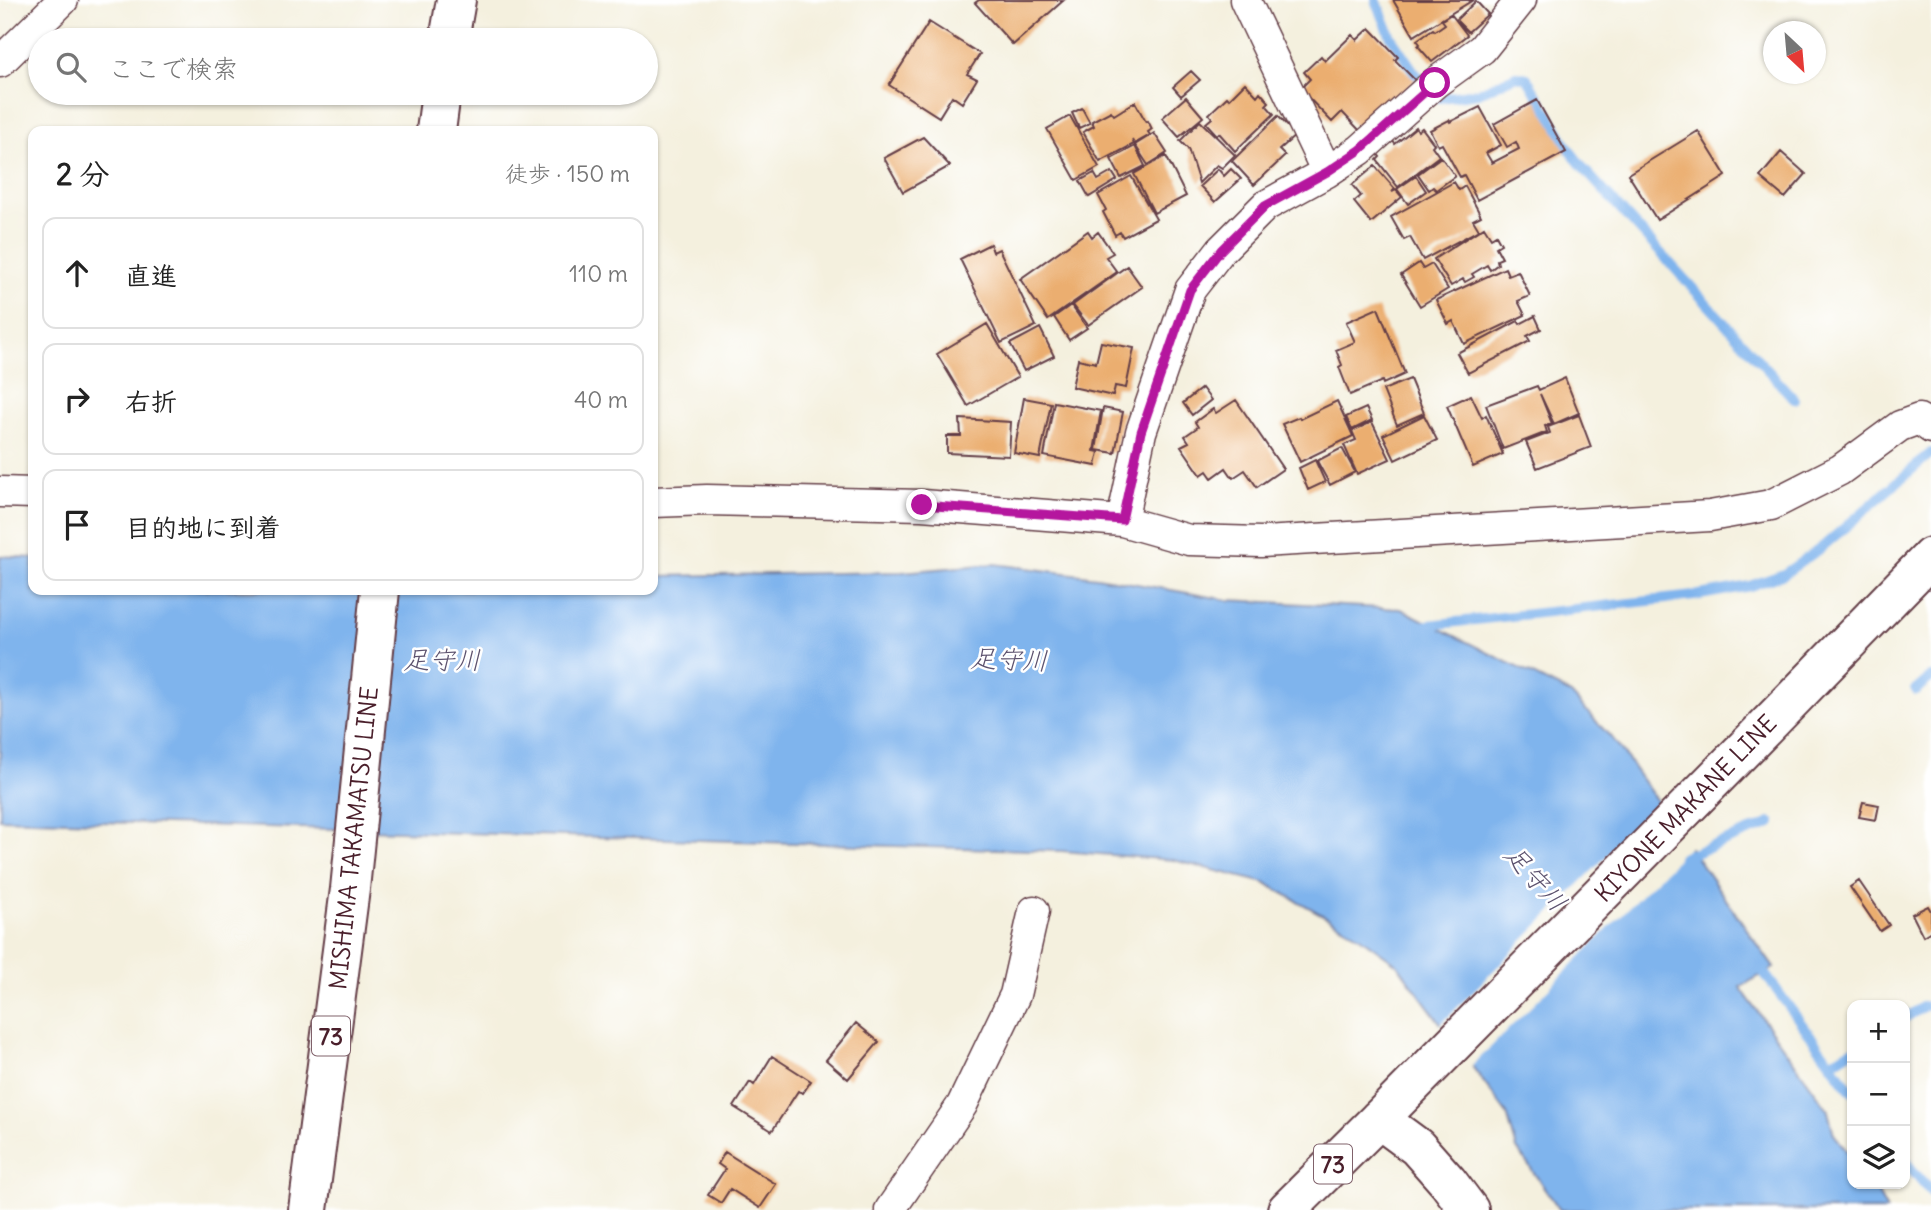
<!DOCTYPE html>
<html lang="ja">
<head>
<meta charset="utf-8">
<style>
  :root { --surface:#fff; --page:#f2f2f2; --text:#222; --muted:#767676; --line:#e0e0e0 }
  body { margin:0; font-family:Delius,"Klee One",sans-serif; background:var(--page); color:var(--text) }
  .controls { position:absolute; right:21px; bottom:21px; display:grid; overflow:hidden; border-radius:14px; box-shadow:0 2px 5px #0004 }
  .controls button { width:63px; height:63px; display:grid; place-items:center; padding:0; border:0; border-bottom:2px solid var(--line); background:var(--surface); color:var(--text); font:35px sans-serif }
  .compass { position:absolute; left:1763px; top:21px; width:63px; height:63px; border-radius:50%; background:var(--surface); box-shadow:0 2px 5px #0004; rotate:154deg }
  .stop { position:absolute; width:21px; height:21px; margin:-16px; border:5px solid #b5179e; border-radius:50%; background:#fff }
  .stop.end { background:#b5179e; border-color:#fff; box-shadow:0 2px 7px #0008 }
  .list { margin:0; padding:0; list-style:none }
  h2 { display:flex; justify-content:space-between; align-items:center; height:91px; margin:0; padding:0 28px; font-size:30px }
  h2 small { font-size:23px; font-weight:400; color:var(--muted) }
  .list li { display:grid; grid-template-columns:46px 1fr auto; gap:21px; align-items:center; box-sizing:border-box; height:112px; margin:0 14px 14px; padding:0 14px; border:2px solid var(--line); border-radius:14px }
  .list b { display:block; font-size:26px; white-space:nowrap }
  .list em { font-size:23px; font-style:normal; color:var(--muted) }
  .icon { flex:none; width:38px; height:38px; fill:none; stroke:currentColor; stroke-width:2; stroke-linecap:round; stroke-linejoin:round }
  .map { position:relative; flex:none; width:1931px; height:1210px; overflow:hidden }
  .search { position:absolute; background:var(--surface); box-shadow:0 2px 5px #0004; left:28px; top:28px; width:630px; height:77px; display:flex; align-items:center; gap:18px; box-sizing:border-box; padding:0 24px; border-radius:38px; color:var(--muted); font-size:26px }
  .panel { position:absolute; background:var(--surface); box-shadow:0 2px 5px #0004; left:28px; top:126px; width:630px; height:469px; border-radius:14px }
  .map>svg:first-child { display:block }
</style>
</head>
<body>
<div class="map">
<svg width="1931" height="1210" viewBox="0 0 1931 1210">
  <rect width="100%" height="100%" fill="#fff"/>
  <filter id="ink" filterUnits="userSpaceOnUse"><feTurbulence type="fractalNoise" baseFrequency=".0143" numOctaves="2"/><feDisplacementMap in="SourceGraphic" scale="14" xChannelSelector="R" yChannelSelector="G"/><feConvolveMatrix kernelMatrix="1 2 1 2 8 2 1 2 1" color-interpolation-filters="sRGB"/></filter>
  <filter id="wash" filterUnits="userSpaceOnUse"><feTurbulence type="fractalNoise" baseFrequency=".00686" numOctaves="4" result="noise"/><feDisplacementMap in="SourceGraphic" scale="28" xChannelSelector="R" yChannelSelector="G"/><feGaussianBlur stdDeviation="1.57" result="paint"/><feColorMatrix in="noise" values="0 0 0 0 0 0 0 0 0 0 0 0 0 0 0 0 0 1.4 0 .05"/><feComposite in="paint" operator="in"/></filter>
  <g filter="url(#wash)">
    <rect width="100%" height="100%" fill="#f4f0de"/>
    <path fill="#7fb4ed" stroke="#646a8c" stroke-width="2" d="M0 556 33 558V590H653V576L902 572 994 564 1097 577 1228 600 1401 609 1571 694 1617 744 1774 968 1740 987 1827 1108 1834 1134 1852 1158V1184H1873L1887 1210H1560L1517 1149 1507 1114 1397 964 1350 930 1265 883 1173 860 1062 851 0 819Z"/>
    <path fill="#f4f0de" d="M1661 801 1692 844 1470 1068 1439 1026Z"/>
    <g fill="none" stroke-linecap="round" stroke-linejoin="round">
      <path stroke="#7fb4ed" stroke-width="10" d="M1376 0 1391 37 1415 73 1440 98 1478 93 1516 76 1527 78 1571 152 1584 169 1794 399
        M1420 626 1694 596 1750 586 1784 574 1821 548 1931 453
        M1916 690 1931 677
        M1682 858 1771 823
        M1756 962 1852 1092
        M1905 1018 1924 1006
        M1831 1063 1852 1050
        M1905 1161 1931 1192"/>
    </g>
    <g id="blocks">
      <path fill="#ebae6f" d="M979 0H1064L1013 45 975 3Z
        M1393 0H1473L1414 36Z
        M1476 1 1488 14 1468 32 1456 20Z
        M1451 14 1467 35 1432 62 1418 46 1420 44 1417 40 1433 29 1435 31 1445 24 1442 20Z
        M929 22 980 54 967 74 977 79 962 103 952 96 939 117 889 85Z
        M1370 28 1398 57 1395 60 1415 80 1362 133 1342 112 1332 122 1300 89 1310 79 1304 72 1321 56 1325 61 1352 35 1357 40Z
        M1191 71 1200 80 1181 96 1173 87Z
        M1245 83 1257 96 1260 92 1269 102 1266 105 1274 114 1235 151 1219 133 1217 135 1206 123 1212 118 1209 114 1227 97 1229 99Z
        M1186 97 1203 117 1179 137 1162 118Z
        M1537 100 1566 152 1477 200 1464 175 1460 177 1442 144 1438 146 1430 130 1449 120 1450 122 1480 107 1501 145 1486 153 1492 163 1519 149 1516 142 1507 147 1494 124Z
        M1135 102 1146 122 1148 121 1152 129 1148 132 1150 135 1134 144 1132 140 1134 144 1100 162 1083 132 1094 126 1092 121 1111 111 1114 115Z
        M1082 108 1090 123 1079 128 1072 113Z
        M1070 116 1099 167 1076 180 1047 129Z
        M1278 116 1296 135 1279 150 1285 156 1254 185 1232 161Z
        M1200 121 1235 155 1222 168 1217 165 1199 183 1188 149 1180 141Z
        M1416 127 1418 131 1422 128 1434 144 1432 146 1439 156 1398 187 1377 160 1380 157 1377 153 1393 141 1395 144Z
        M1698 131 1726 176 1657 220 1628 174Z
        M1154 133 1167 153 1148 165 1135 145Z
        M923 137 950 166 903 192 884 158Z
        M1135 146 1145 166 1121 178 1111 159Z
        M1781 152 1806 174 1785 198 1760 177Z
        M1166 156 1186 196 1154 213 1134 174Z
        M1441 157 1455 176 1436 190 1433 187 1429 190 1418 174Z
        M1375 166 1395 189 1392 192 1396 190 1402 197 1371 223 1354 202 1361 196 1352 185Z
        M1218 169 1224 176 1231 169 1241 179 1215 202 1200 186Z
        M1112 172 1117 180 1089 197 1080 181 1094 173 1098 180Z
        M1131 176 1156 219 1123 237 1120 232 1115 235 1103 212 1106 210 1098 195Z
        M1416 176 1426 191 1408 204 1397 189Z
        M1454 182 1459 190 1465 186 1481 216 1473 220 1479 230 1423 260 1410 237 1404 240 1391 217Z
        M1484 227 1491 238 1496 235 1501 244 1496 247 1502 258 1497 260 1498 264 1490 270 1487 265 1472 274 1474 277 1465 282 1463 279 1451 286 1434 259Z
        M1088 231 1092 237 1098 232 1113 253 1106 257 1117 272 1048 320 1020 279Z
        M990 244 993 252 999 249 1036 326 1001 343 960 259Z
        M1419 263 1423 269 1432 264 1448 289 1420 306 1401 275Z
        M1127 266 1142 287 1088 325 1073 305Z
        M1505 268 1508 275 1518 271 1530 296 1518 301 1525 315 1464 344 1453 321 1448 324 1436 300Z
        M1071 305 1087 328 1069 340 1054 317Z
        M1378 308 1405 374 1383 384 1382 381 1350 395 1339 367 1342 365 1336 350 1355 342 1346 322Z
        M1535 316 1541 329 1527 336 1530 341 1468 373 1457 353 1518 321 1520 324Z
        M987 324 1018 377 968 406 937 354Z
        M1040 328 1054 356 1024 371 1010 344Z
        M1101 342 1134 348 1126 388 1115 386 1113 396 1072 387 1078 359 1096 363Z
        M1565 378 1579 413 1554 424 1540 394 1552 424 1545 426 1547 432 1503 449 1486 405 1537 386 1539 390Z
        M1410 379 1424 413 1397 425 1383 390Z
        M1202 388 1211 400 1192 415 1183 403Z
        M1471 395 1482 418 1486 415 1503 454 1473 467 1447 406Z
        M1024 398 1051 403 1040 458 1014 453Z
        M1236 400 1283 469 1257 487 1245 470 1233 478 1226 468 1212 478 1207 471 1201 475 1181 446 1189 442 1185 436 1198 427 1195 422 1213 409 1216 413Z
        M1337 401 1353 436 1300 462 1282 424 1299 417 1300 419Z
        M1054 402 1101 411 1094 451 1099 452 1096 466 1044 456Z
        M1103 408 1123 412 1115 453 1096 450Z
        M1366 408 1372 420 1352 430 1346 417Z
        M1424 415 1437 440 1395 460 1383 435Z
        M1579 415 1591 447 1537 468 1526 442 1550 433 1548 427Z
        M960 419 1011 422 1009 456 947 453V436H961Z
        M1372 422 1390 459 1357 474 1344 445 1356 440 1352 431Z
        M1342 448 1355 472 1330 485 1317 461Z
        M1315 460 1325 482 1308 490 1299 468Z
        M1863 802 1879 805 1876 820 1859 817Z
        M1859 881 1889 925 1880 931 1850 887Z
        M1928 906 1931 911V931L1923 936 1912 914Z
        M856 1023 879 1042 848 1079 826 1060Z
        M772 1056 811 1081 803 1093 798 1091 772 1131 734 1107 750 1082 754 1085Z
        M725 1152 776 1184 760 1208 730 1189 721 1203 708 1195 725 1169 718 1164Z"/>
    </g>
  </g>
  <g filter="url(#ink)">
    <use href="#blocks" fill-opacity="0" stroke="#643e46" stroke-width="2"/>
    <g fill="none" stroke-linecap="round" stroke-linejoin="round">
      <g stroke="#643e46" stroke-width="33">
        <path id="minor" d="M1245 0 1327 172
          M0 62 63 0
          M0 492 33 493
          M653 502 707 500 922 505 1122 521 1189 540 1261 542 1710 516 1771 505 1840 470 1900 426 1919 419 1931 428
          M1122 521 1141 432 1190 290 1221 250 1265 206 1327 172 1360 150 1435 83 1482 49 1521 0
          M890 1210 962 1105 1015 995 1034 911"/>
      </g>
      <g stroke="#643e46" stroke-width="42">
        <path id="secondary" d="M1379 1119 1749 744 1931 557"/>
      </g>
      <g stroke="#643e46" stroke-width="42">
        <path id="primary" d="M449 40 456 0
          M436 131 441 93
          M308 1210 350 889 380 590
          M1287 1210 1379 1119 1417 1147 1448 1182 1469 1210"/>
      </g>
      <use href="#minor" stroke="#fff" stroke-width="30"/>
      <use href="#secondary" stroke="#fff" stroke-width="38"/>
      <use href="#primary" stroke="#fff" stroke-width="38"/>
    </g>
  </g>
  <g fill="none" stroke-linecap="round" stroke-linejoin="round" filter="url(#ink)">
    <path stroke="#b5179e" stroke-width="9" d="M922 505 1122 520 1141 432 1190 290 1221 250 1265 206 1327 172 1360 150 1435 83"/>
  </g>
  <g text-anchor="middle" dominant-baseline="central" stroke-width="5" stroke-linejoin="round" paint-order="stroke">
    <g fill="#fff" stroke="#80626b" stroke-width="2">
      <rect x="312" y="1016.5" width="38" height="39" rx="5"/>
      <rect x="1314" y="1144.5" width="38" height="39" rx="5"/>
    </g>
    <g font-size="23" font-weight="bold" fill="#4a1f2b">
      <text x="331" y="1036">73</text>
      <text x="1333" y="1164">73</text>
    </g>
    <g font-size="24" fill="#4a1f2b" stroke="#fff">
      <text transform="translate(1685 808) rotate(-46)">KIYONE MAKANE LINE</text>
      <text transform="translate(353 838) rotate(-84)">MISHIMA TAKAMATSU LINE</text>
    </g>
    <g font-size="26" font-style="italic" fill="#5d536f" stroke="#fff">
      <text x="442" y="659">足守川</text>
      <text transform="translate(1009 659) rotate(2)">足守川</text>
      <text transform="translate(1536 878) rotate(48)">足守川</text>
    </g>
  </g>
</svg>
<div class="controls">
<button>+</button>
<button>−</button>
<button><svg class="icon" aria-label="layers" viewBox="0 0 24 24"><path d="M12 4l9 5-9 5-9-5zM3 14l9 5 9-5"/></svg></button>
</div>
<svg class="compass" viewBox="-18 -18 36 36"><path d="M0-13l5 13h-10z" fill="#e53935"/><path d="M0 13l5-13h-10z" fill="#767676"/></svg>
<div class="stop" style="left:1435px;top:83px"></div>
<div class="stop end" style="left:922px;top:505px"></div>
<div class="search"><svg class="icon" aria-label="search" viewBox="0 0 24 24"><circle cx="10" cy="10" r="6"/><path d="M15 15l6 6"/></svg>ここで検索</div>
<section class="panel">
<h2>2 分<small>徒歩 · 150 m</small></h2>
<ul class="list">
<li><svg class="icon" aria-label="ahead" viewBox="0 0 24 24"><path d="M12 20V5M6 11l6-6 6 6"/></svg><div><b>直進</b></div><em>110 m</em></li>
<li><svg class="icon" aria-label="right" viewBox="0 0 24 24"><path d="M7 20v-9h11M14 6l5 5-5 5"/></svg><div><b>右折</b></div><em>40 m</em></li>
<li><svg class="icon" aria-label="arrive" viewBox="0 0 24 24"><path d="M6 21V4h12l-3 4 3 4H6"/></svg><div><b>目的地に到着</b></div></li>
</ul>
</section>
</div>
</body>
</html>
